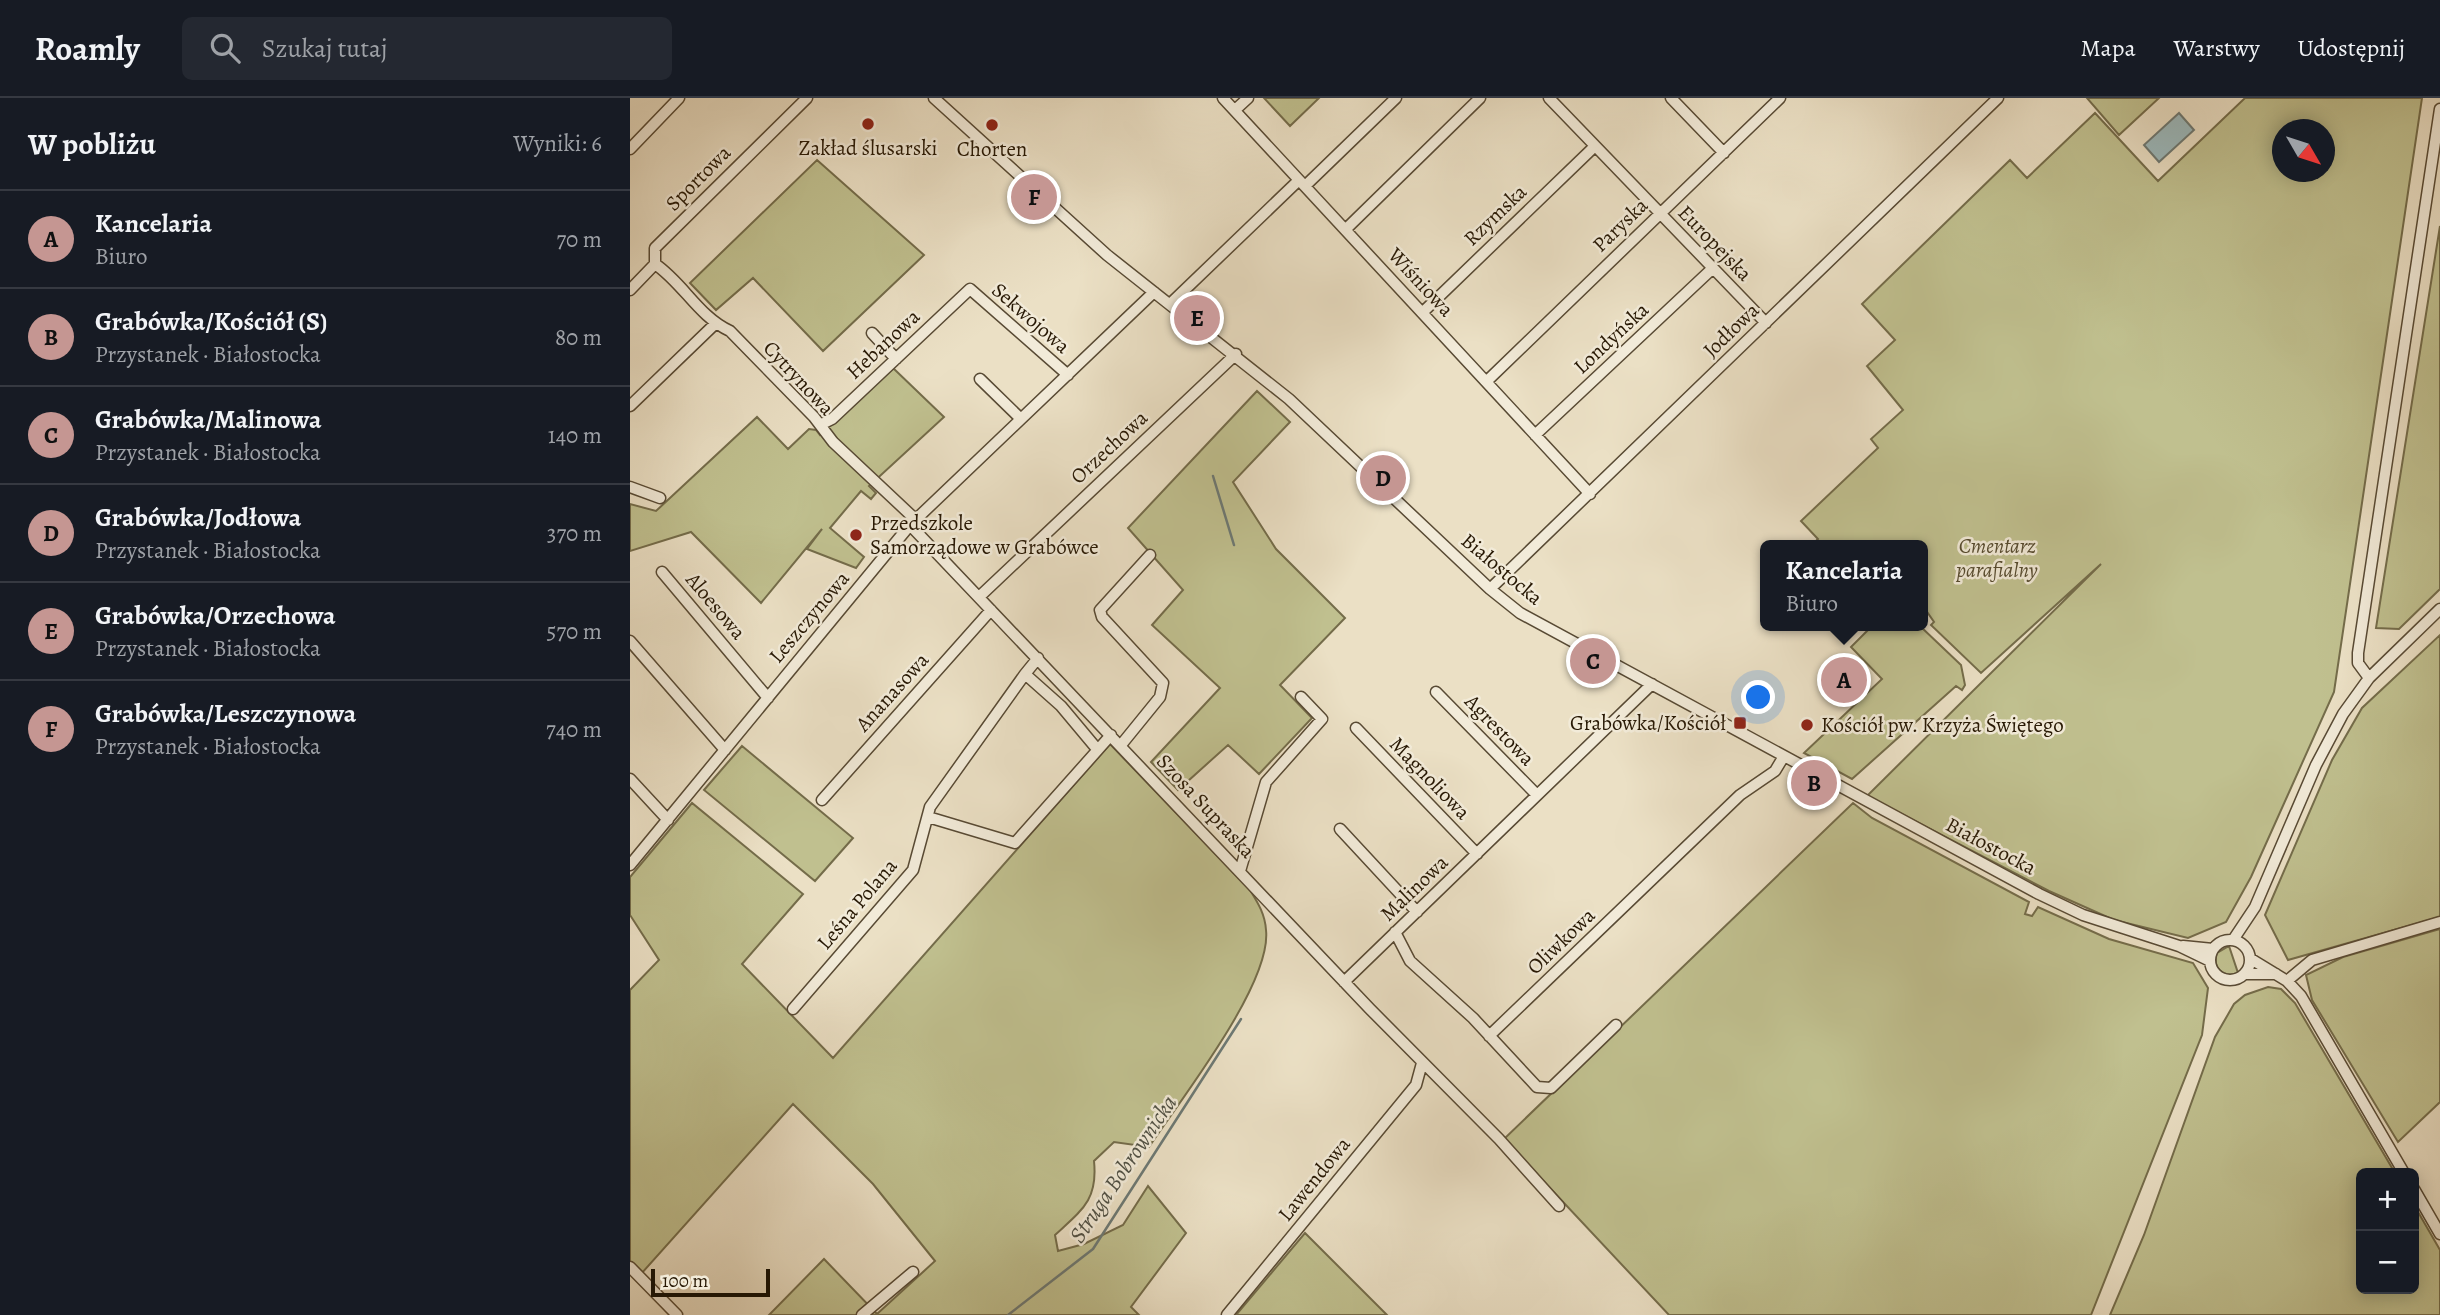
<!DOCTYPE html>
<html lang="pl">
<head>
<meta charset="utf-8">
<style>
  :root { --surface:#171b24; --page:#242831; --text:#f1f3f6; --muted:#9ea1a6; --line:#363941; --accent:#c59692 }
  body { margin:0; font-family:Alegreya,serif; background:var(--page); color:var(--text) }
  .controls { position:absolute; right:21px; bottom:21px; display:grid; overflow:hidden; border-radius:10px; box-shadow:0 4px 18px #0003 }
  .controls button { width:63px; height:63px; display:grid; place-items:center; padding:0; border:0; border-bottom:2px solid var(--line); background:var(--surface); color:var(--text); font:35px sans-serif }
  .compass { position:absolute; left:1642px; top:21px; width:63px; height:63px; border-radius:50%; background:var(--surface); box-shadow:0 4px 18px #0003; rotate:129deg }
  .scale { position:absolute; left:21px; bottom:18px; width:119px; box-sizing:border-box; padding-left:7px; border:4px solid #271804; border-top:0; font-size:19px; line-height:24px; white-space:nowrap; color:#271804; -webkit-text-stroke:5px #f2ebd9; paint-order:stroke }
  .you { position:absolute; left:1129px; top:600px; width:24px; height:24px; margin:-18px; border:5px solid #fff; border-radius:50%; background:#1a73e8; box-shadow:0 0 0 10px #1a73e833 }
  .badge { display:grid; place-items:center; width:46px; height:46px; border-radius:50%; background:var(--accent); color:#111; font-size:23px; font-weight:700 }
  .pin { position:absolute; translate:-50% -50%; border:4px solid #fff; box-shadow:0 2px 7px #0006 }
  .popup { position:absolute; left:1130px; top:442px; width:168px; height:91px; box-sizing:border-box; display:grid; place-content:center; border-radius:10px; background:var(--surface); filter:drop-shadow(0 2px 5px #0005); font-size:23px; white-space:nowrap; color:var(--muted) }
  .popup b { font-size:26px; color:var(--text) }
  .popup::after { content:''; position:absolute; left:50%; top:100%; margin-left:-14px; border:14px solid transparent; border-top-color:var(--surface) }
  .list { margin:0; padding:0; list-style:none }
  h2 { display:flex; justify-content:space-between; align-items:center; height:91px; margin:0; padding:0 28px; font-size:30px }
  h2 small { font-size:23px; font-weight:400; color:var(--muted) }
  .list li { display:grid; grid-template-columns:46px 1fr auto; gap:21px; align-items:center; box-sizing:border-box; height:98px; padding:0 28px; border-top:2px solid var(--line) }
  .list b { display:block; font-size:26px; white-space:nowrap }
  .list p { margin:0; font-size:23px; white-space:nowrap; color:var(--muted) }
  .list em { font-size:23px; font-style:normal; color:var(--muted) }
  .icon { flex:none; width:38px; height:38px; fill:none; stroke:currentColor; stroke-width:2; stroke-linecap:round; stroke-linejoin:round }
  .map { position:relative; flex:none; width:1810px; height:1217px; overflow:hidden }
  header { display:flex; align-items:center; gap:42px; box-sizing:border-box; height:98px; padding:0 35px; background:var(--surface); border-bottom:2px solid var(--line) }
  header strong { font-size:33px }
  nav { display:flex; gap:38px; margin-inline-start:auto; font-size:24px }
  .search { width:490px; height:63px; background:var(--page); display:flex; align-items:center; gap:18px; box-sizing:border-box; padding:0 24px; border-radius:10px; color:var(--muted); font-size:26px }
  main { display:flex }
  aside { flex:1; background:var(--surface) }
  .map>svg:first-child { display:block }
</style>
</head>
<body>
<header>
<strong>Roamly</strong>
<div class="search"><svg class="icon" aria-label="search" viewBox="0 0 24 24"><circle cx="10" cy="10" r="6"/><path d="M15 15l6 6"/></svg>Szukaj tutaj</div>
<nav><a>Mapa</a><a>Warstwy</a><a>Udostępnij</a></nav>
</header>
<main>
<aside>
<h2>W pobliżu<small>Wyniki: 6</small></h2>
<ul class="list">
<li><span class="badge">A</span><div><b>Kancelaria</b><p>Biuro</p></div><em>70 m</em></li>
<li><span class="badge">B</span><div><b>Grabówka/Kościół (S)</b><p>Przystanek · Białostocka</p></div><em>80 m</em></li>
<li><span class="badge">C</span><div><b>Grabówka/Malinowa</b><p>Przystanek · Białostocka</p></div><em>140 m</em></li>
<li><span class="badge">D</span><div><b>Grabówka/Jodłowa</b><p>Przystanek · Białostocka</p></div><em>370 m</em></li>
<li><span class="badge">E</span><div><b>Grabówka/Orzechowa</b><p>Przystanek · Białostocka</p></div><em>570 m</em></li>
<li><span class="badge">F</span><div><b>Grabówka/Leszczynowa</b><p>Przystanek · Białostocka</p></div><em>740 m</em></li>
</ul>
</aside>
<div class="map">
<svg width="1810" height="1217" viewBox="0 0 1810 1217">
  <rect width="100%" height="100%" fill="#ebe0c5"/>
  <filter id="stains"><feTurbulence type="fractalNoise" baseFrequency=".00286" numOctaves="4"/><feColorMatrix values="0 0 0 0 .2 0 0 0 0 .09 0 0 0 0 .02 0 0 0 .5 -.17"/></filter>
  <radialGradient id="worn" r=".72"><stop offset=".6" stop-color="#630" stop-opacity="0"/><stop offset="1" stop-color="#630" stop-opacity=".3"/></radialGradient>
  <path fill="#c0c08f" stroke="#746c4a" stroke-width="2" fill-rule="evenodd" d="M634 0H689L660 28Z
    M1457 0H1529L1489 37Z
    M1615 0H1792L1704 594 1621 779 1596 824 1558 840 1484 822 1419 793 1237 698 1471 466 1351 575 1301 527 1304 524 1293 508V447H1182L1188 441 1171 423 1248 350 1241 341 1273 312 1237 268 1265 242 1232 206 1380 62 1397 80 1465 15 1528 83ZM1652 32H1694V74H1652Z
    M187 62 294 157 193 253 123 180 86 212 60 185Z
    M1810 128V491L1769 531 1746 530Z
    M262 269 314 319 239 388 246 395 241 401 231 393 200 430 234 459 226 470 177 451 192 431 131 505 61 434 0 453V406L26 413 127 319 158 351 179 331 186 332 190 337Z
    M627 293 660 324 603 384 646 451 715 520 650 587 682 620 629 676 598 647 548 692 521 664 590 590 522 527 553 492 498 430Z
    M1242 528H1290L1331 567 1335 587 1332 592 1326 588 1222 681 1174 655 1252 581 1221 549Z
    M1810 537V819L1658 862 1635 817 1702 662 1732 610Z
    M480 646 620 792C628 805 635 816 636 832 642 886 550 1002 519 1049L484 1044 464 1063C468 1102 452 1112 425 1137L428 1153 454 1146 493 1127 518 1088 556 1135 501 1209 509 1217H139L194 1161 247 1216 305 1163 243 1086 163 1006 11 1176 0 1163V892L29 862 0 817V779L62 705 173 796 112 866 203 960Z
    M112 648 223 740 185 783 74 692Z
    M1223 705 1242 720 1399 804 1395 816 1402 818 1408 809 1479 841 1563 865 1578 890 1572 937 1461 1217H1039L874 1041Z
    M1810 831V1004L1768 1044 1682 902 1676 877 1713 859Z
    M1599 848 1608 875C1594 880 1582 871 1587 855Z
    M1638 889 1651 891 1665 905 1765 1075H1731V1191H1784V1107L1810 1152V1217H1480L1514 1137 1585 939 1604 906 1615 897Z
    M675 1135 757 1217H606Z"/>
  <path fill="#9cbabe" stroke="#6d7974" stroke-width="2" d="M1549 15 1564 32 1529 64 1514 47Z"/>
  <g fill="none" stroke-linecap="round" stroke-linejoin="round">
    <path stroke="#6d7974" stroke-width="2.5" d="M583 378 604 447
      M378 1217 463 1151 611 921"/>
    <g stroke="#584a34" stroke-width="13">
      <path id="minor" d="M304 0 477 157 659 301 860 491 890 515 1409 796 1453 817 1549 848 1580 863
        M593 0 960 396
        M919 0 1136 225
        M1041 0 1094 55
        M605 12 618 0
        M0 51 49 0
        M675 88 766 0
        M716 131 850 0
        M25 166C53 185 69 219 100 233L184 319 203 344 285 421
        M25 166V150L177 0
        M0 192 25 166
        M540 206 669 82
        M793 214 964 49
        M242 235 266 261
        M350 281 391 321
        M858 282 1150 0
        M0 308 85 226
        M190 327 202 321 340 191 438 277
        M905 337 1083 170
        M0 389 30 400
        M280 427 740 911 869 1041 929 1108
        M32 474 138 600
        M860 491 1368 0
        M349 499 606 256
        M0 543 95 652
        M408 560 395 576 431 608 467 651
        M1739 580 1728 565V555L1810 11
        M806 594 907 697
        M726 630 847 756
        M491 647 530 599 533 585 472 519 470 512 520 457
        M0 681 38 722
        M192 702 361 512
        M298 719 385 745 481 637
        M710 731 787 814
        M0 767 280 427 524 194
        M610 773 636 684 692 621 671 599
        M765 834 780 863 843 920 907 989 921 990 986 927
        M1580 862a20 20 0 1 1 40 0a20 20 0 1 1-40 0Z
        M1603 842 1625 809 1686 667 1713 616 1739 580 1810 511
        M1553 848 1583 851
        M1621 861 1657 883 1671 898 1774 1075
        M1616 876H1646
        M1657 883 1682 862 1810 824
        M714 884 1022 586
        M163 911 283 772 300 709 395 576
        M859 938 1110 697 1145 673 1154 658
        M1784 1091 1810 1136
        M0 1169 47 1217
        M232 1217 283 1174
        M597 1217 786 987 792 965"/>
    </g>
    <use href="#minor" stroke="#f2ebd9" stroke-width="10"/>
  </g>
  <g fill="#8f2418" stroke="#f2ebd9" stroke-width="2.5">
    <circle cx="238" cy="26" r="7"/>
    <circle cx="362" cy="27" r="7"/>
    <circle cx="226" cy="437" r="7"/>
    <rect x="1103" y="618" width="14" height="14" rx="3.5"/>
    <circle cx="1177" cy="627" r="7"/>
  </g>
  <g text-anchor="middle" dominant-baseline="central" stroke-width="5" stroke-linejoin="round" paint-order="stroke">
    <g font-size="21" fill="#271804" stroke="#f2ebd9">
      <text x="238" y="50">Zakład ślusarski</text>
      <text x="362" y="51">Chorten</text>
      <text x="240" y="425" text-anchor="start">Przedszkole<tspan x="240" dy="24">Samorządowe w Grabówce</tspan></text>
      <text x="1096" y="625" text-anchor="end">Grabówka/Kościół</text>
      <text x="1191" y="627" text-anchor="start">Kościół pw. Krzyża Świętego</text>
    </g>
    <g font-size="21" fill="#271804" stroke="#f2ebd9">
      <text transform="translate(68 80) rotate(-45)">Sportowa</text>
      <text transform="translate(865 117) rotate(-44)">Rzymska</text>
      <text transform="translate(990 127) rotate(-44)">Paryska</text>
      <text transform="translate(1085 145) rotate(46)">Europejska</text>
      <text transform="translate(791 184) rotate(47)">Wiśniowa</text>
      <text transform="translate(401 220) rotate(41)">Sekwojowa</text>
      <text transform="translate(1101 232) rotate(-44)">Jodłowa</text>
      <text transform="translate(981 240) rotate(-43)">Londyńska</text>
      <text transform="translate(253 246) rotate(-43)">Hebanowa</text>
      <text transform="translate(169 280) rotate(47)">Cytrynowa</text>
      <text transform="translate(479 349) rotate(-43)">Orzechowa</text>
      <text transform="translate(872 471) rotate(40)">Białostocka</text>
      <text transform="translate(86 508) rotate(50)">Aloesowa</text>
      <text transform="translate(179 519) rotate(-50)">Leszczynowa</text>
      <text transform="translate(262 594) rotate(-48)">Ananasowa</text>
      <text transform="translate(870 632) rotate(46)">Agrestowa</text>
      <text transform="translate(800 680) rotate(46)">Magnoliowa</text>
      <text transform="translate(576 708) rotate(47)">Szosa Supraska</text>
      <text transform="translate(1361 748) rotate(28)">Białostocka</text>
      <text transform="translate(784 790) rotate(-44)">Malinowa</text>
      <text transform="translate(227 806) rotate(-50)">Leśna Polana</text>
      <text transform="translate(931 843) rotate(-44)">Oliwkowa</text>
      <text transform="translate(684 1081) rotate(-51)">Lawendowa</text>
    </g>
    <g font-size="21" font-style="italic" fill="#554a2e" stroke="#f2ebd9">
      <text x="1367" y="448">Cmentarz<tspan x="1367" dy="24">parafialny</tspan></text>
    </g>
    <g font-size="23" font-style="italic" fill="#505145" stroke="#f2ebd9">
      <text transform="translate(493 1071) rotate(-56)">Struga Bobrownicka</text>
    </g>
  </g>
  <rect width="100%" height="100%" filter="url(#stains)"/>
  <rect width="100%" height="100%" fill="url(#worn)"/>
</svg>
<div class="controls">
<button>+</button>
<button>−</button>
</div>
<svg class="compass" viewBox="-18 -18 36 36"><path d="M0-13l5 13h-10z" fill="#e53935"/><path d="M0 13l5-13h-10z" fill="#9ea1a6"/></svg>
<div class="scale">100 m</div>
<div class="you"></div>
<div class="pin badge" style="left:1214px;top:582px">A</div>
<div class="popup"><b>Kancelaria</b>Biuro</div>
<div class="pin badge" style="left:1184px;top:685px">B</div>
<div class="pin badge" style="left:963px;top:563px">C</div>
<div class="pin badge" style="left:753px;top:380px">D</div>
<div class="pin badge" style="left:567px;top:220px">E</div>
<div class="pin badge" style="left:404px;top:99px">F</div>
</div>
</main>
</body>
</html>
